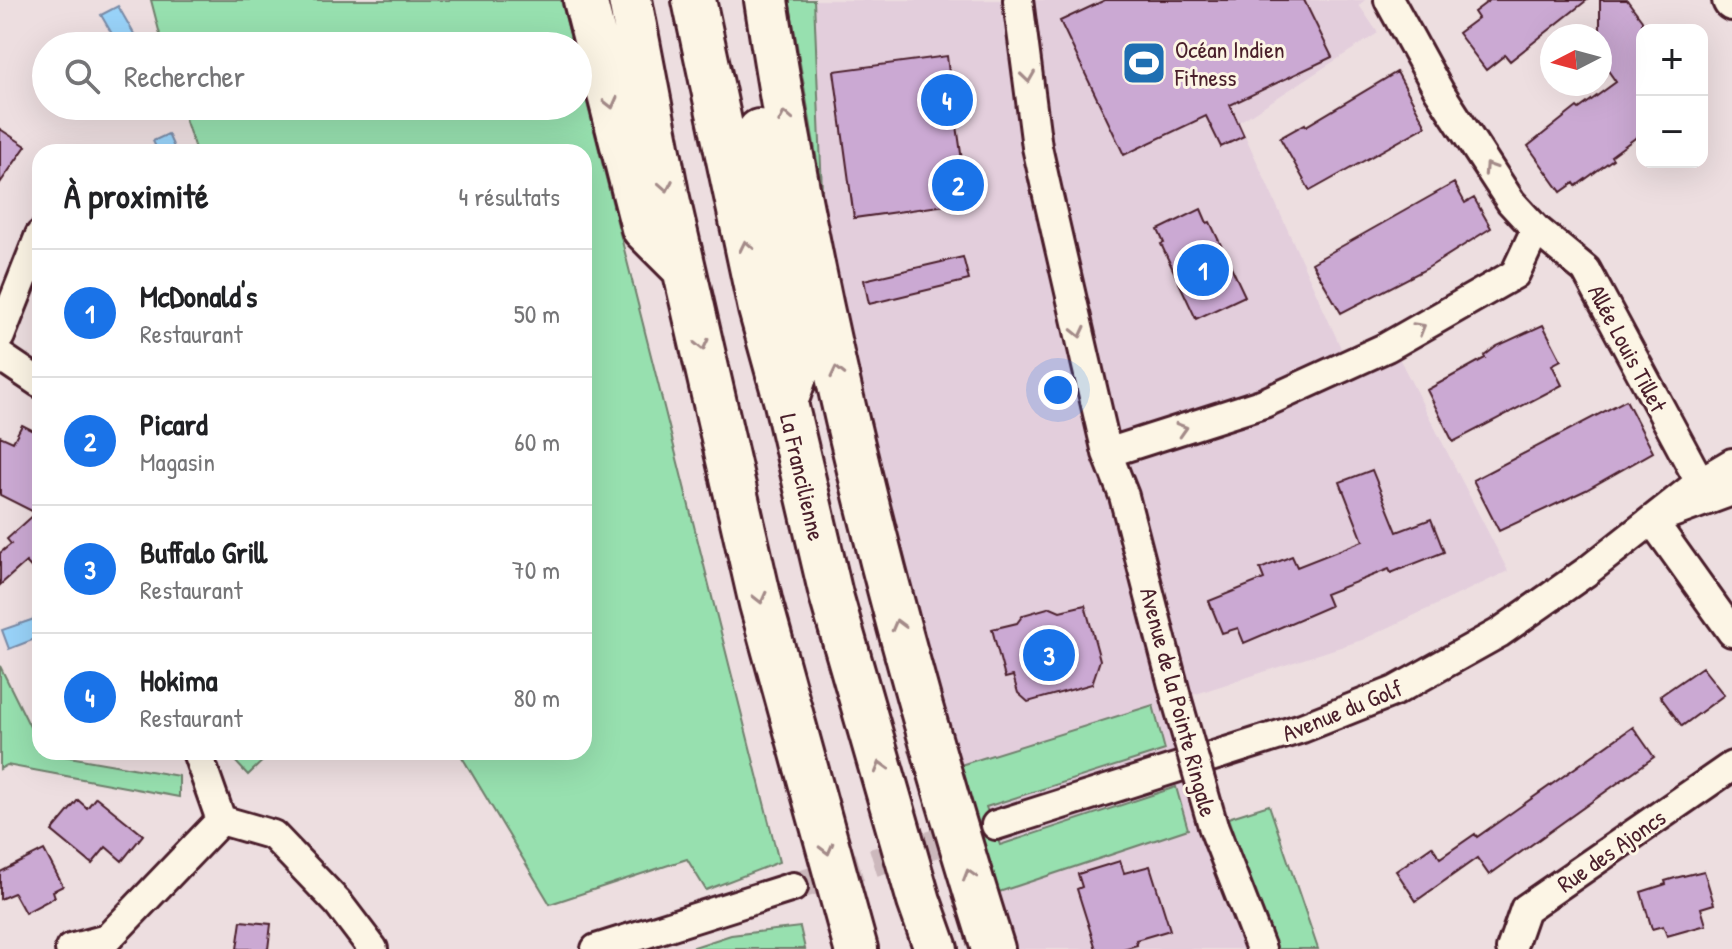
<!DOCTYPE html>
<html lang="fr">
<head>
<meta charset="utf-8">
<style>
  :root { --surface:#fff; --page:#f2f2f2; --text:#202124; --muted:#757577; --line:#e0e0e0; --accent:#1a73e8 }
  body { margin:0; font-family:"Patrick Hand",sans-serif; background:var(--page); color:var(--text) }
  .controls { position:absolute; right:24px; top:24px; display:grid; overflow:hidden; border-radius:16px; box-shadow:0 8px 32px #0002 }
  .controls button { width:72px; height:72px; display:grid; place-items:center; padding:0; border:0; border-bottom:2px solid var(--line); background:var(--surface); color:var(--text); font:40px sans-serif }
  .compass { position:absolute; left:1540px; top:24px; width:72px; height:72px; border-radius:50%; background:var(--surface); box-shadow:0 8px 32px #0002; rotate:264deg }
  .you { position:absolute; left:1058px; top:390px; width:28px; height:28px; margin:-20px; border:6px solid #fff; border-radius:50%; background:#1a73e8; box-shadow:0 0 0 12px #1a73e833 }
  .badge { display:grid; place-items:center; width:52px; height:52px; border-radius:50%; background:var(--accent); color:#fff; font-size:26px; font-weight:700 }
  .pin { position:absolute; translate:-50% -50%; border:4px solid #fff; box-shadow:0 2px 8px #0006 }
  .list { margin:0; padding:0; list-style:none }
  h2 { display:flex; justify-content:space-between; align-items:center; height:104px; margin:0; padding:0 32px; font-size:34px }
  h2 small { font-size:26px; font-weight:400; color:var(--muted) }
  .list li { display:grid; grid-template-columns:52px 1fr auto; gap:24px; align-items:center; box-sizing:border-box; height:128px; padding:0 32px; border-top:2px solid var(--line) }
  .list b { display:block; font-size:30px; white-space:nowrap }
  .list p { margin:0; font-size:26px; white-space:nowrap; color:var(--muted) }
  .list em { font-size:26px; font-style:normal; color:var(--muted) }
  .icon { flex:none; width:44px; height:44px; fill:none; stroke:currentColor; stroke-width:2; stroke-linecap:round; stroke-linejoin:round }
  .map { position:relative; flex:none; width:1732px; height:949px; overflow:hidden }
  .search { position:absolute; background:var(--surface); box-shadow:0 8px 32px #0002; left:32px; top:32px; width:560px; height:88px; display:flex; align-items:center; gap:20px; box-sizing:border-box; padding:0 28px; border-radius:44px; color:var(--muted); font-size:30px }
  .panel { position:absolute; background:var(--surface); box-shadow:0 8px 32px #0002; left:32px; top:144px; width:560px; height:616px; border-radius:24px }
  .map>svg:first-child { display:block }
</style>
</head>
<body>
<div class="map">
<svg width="1732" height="949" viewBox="0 0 1732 949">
  <rect width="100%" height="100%" fill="#eddee0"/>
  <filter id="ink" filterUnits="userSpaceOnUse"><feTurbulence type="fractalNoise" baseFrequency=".0125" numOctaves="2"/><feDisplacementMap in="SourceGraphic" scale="16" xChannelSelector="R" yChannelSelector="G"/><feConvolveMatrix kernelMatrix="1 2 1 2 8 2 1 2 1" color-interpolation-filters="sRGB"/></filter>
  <g filter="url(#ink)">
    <path fill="#e3cedc" d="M814 0H1365L1359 5 1378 33 1239 122 1354 377 1398 356 1508 571 1362 640 1193 695 1228 818 1275 949H1011L951 768 836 264 822 190Z"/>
    <path fill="#97e0af" stroke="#70806d" stroke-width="2" d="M151 0H561L573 46H163Z
      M789 0H814L822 190Z
      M578 67 779 862 706 890 687 859 550 904 459 752H584V152H196L181 106H578Z
      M0 666 40 747V752L179 776V797L7 765 0 769Z
      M1153 705 1165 750 986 807 1000 845 1176 787 1188 829 993 894 951 768Z
      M242 752H272L248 775 234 760Z
      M1269 805 1318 949H1273L1228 818Z
      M800 927 805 949H688L731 935Z"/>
    <path fill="#99d3f9" stroke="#798ba7" stroke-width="2" d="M118 6 141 46H119L101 15Z
      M168 134 176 152H158L153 141Z
      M40 617V637L9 649 2 630Z"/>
    <path fill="#cba9d3" stroke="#4a1f2b" stroke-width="2" d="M1105 0H1304L1332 57 1230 105 1244 136 1221 147 1206 116 1124 155 1060 21Z
      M1490 0H1587L1510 61 1505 55 1486 70 1458 33 1478 18 1474 12Z
      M1600 0H1627L1642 20V133L1611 156 1613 159 1576 186 1574 183 1561 192 1528 146 1577 107 1579 109 1616 82 1600 59Z
      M947 56 950 81 962 79 965 104 954 105 968 202 854 218 834 71Z
      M1397 72 1426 126 1310 191 1280 138 1305 124 1306 126Z
      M0 129 26 146 0 183Z
      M1454 183 1465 203 1474 198 1491 228 1426 269 1341 313 1312 263Z
      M1201 209 1207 223 1210 222 1245 296 1196 319 1161 244 1164 243 1158 230Z
      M963 257 969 280 869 304 864 280Z
      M1543 325 1561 360 1552 365 1562 385 1453 442 1427 390 1485 358 1484 356 1497 346Z
      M1626 400 1653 452 1586 490 1499 531 1473 480Z
      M22 425 40 434V577L26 562 0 585V553L11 544 7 539 36 513 0 495V436L13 442Z
      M1372 470 1397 532 1431 519 1444 552 1391 573 1389 569 1325 594 1330 606 1244 643 1238 628 1222 633 1209 601 1264 579 1260 569 1292 556 1297 567 1363 541 1340 482Z
      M1085 605 1100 660 1092 684 1028 702 1018 693 1013 676 1005 678 992 629 1017 623 1023 615 1051 607 1060 611Z
      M1702 667 1724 695 1682 726 1660 696Z
      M1633 727 1654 757 1489 875 1477 858 1416 901 1396 871 1432 846 1440 858 1475 834 1477 837Z
      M96 797 143 835 122 861 106 847 92 864 52 831 78 800 87 808Z
      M44 850 63 886 53 891 55 897 25 913 14 893 0 899V872Z
      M1120 861 1124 873 1150 866 1170 930 1136 940 1137 945 1123 949H1096L1077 889 1082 887 1078 874Z
      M1704 871 1714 904 1701 908 1706 925 1667 936 1663 926 1652 929 1641 892 1666 884 1665 881 1675 878Z
      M241 921 271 924 268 949H237Z"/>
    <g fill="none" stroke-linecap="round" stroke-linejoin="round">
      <path stroke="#ccb8bc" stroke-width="28" stroke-dasharray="28 14" stroke-linecap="butt" d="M793 887 996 825"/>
      <g stroke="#4a1f2b" stroke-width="34">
        <path id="minor" d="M1018 0 1037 147 1048 196 1107 453 1124 496 1176 697
          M1389 0 1439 91 1511 202 1536 229 1586 270 1700 482
          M0 336 40 235
          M0 356 40 383
          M1107 453 1264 403 1387 347 1515 274 1536 229
          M1672 513 1732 491
          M1652 520 1732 632
          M197 752 221 820 273 835 338 903 373 949
          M996 825 1302 728 1395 691 1499 633 1586 572 1700 482 1732 463
          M1213 826 1261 949
          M70 949 107 939 221 820
          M596 949 793 887
          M1511 949 1525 909 1732 766"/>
      </g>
      <g stroke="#4a1f2b" stroke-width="42">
        <path id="major" d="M1731 0 1732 2"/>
      </g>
      <g stroke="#4a1f2b" stroke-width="48">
        <path id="highway" d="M585 0 643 228 684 269
          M630 0 667 194 761 604 856 949
          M694 0 760 309 786 403 831 595 919 901 936 949
          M766 0C814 322 896 639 993 949
          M759 131 802 356 789 394"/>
      </g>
      <use href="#minor" stroke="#fcf5e5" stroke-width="28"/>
      <use href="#major" stroke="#fcf5e5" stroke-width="36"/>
      <use href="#highway" stroke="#fcf5e5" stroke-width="42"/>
      <g stroke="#4a1f2b" stroke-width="34" stroke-linecap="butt">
        <path id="minor-bridge" d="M1176 697 1213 826"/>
      </g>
      <use href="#minor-bridge" stroke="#fcf5e5" stroke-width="28"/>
    </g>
    <defs><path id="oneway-chevron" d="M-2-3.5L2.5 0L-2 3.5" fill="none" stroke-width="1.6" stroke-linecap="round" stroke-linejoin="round" transform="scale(2)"/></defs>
    <g stroke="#a38a88">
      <use href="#oneway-chevron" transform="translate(1028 77) rotate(82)"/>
      <use href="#oneway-chevron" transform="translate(611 103) rotate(76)"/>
      <use href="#oneway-chevron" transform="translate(785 117) rotate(-101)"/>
      <use href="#oneway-chevron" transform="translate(1489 168) rotate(-123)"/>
      <use href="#oneway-chevron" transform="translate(666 186) rotate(79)"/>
      <use href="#oneway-chevron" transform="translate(746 246) rotate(-102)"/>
      <use href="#oneway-chevron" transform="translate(1420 328) rotate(-30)"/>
      <use href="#oneway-chevron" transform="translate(1079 332) rotate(77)"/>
      <use href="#oneway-chevron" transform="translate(702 345) rotate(77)"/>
      <use href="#oneway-chevron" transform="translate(837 372) rotate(-103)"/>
      <use href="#oneway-chevron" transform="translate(1182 429) rotate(-17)"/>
      <use href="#oneway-chevron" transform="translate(760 598) rotate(76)"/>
      <use href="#oneway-chevron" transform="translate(898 625) rotate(-105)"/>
      <use href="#oneway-chevron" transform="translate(881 767) rotate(-106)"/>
      <use href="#oneway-chevron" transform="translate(827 849) rotate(75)"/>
      <use href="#oneway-chevron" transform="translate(969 875) rotate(-107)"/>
    </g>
  </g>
  <defs>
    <g id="stadium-square" transform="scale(2.3)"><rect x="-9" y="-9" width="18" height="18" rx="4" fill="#1f6fb2" stroke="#fcf5e5"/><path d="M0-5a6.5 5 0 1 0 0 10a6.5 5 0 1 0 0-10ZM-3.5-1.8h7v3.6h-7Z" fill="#fff"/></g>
  </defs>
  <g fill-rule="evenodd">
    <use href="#stadium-square" x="1144" y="63"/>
  </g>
  <g text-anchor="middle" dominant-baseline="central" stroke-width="6" stroke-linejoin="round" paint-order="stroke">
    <g font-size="24" fill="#4a1f2b" stroke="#fcf5e5" text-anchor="start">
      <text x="1175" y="49">Océan Indien<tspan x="1175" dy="28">Fitness</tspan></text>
    </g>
    <g font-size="24" fill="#4a1f2b" stroke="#fcf5e5">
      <text transform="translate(1628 348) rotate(62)">Allée Louis Tillet</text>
      <text transform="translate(803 477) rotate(77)">La Francilienne</text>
      <text transform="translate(1179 702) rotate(75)">Avenue de la Pointe Ringale</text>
      <text transform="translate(1342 710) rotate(-22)">Avenue du Golf</text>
      <text transform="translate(1611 850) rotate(-35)">Rue des Ajoncs</text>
    </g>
  </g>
</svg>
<div class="controls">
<button>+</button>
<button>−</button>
</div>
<svg class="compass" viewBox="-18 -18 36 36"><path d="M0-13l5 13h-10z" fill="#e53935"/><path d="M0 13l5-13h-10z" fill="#757577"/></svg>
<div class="you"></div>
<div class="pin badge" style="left:1203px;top:270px">1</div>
<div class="pin badge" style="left:958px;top:185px">2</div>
<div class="pin badge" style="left:1049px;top:655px">3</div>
<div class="pin badge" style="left:947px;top:100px">4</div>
<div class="search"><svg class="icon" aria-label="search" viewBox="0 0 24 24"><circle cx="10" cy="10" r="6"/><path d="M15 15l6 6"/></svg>Rechercher</div>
<section class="panel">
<h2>À proximité<small>4 résultats</small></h2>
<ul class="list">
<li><span class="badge">1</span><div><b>McDonald's</b><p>Restaurant</p></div><em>50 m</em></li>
<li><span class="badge">2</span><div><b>Picard</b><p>Magasin</p></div><em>60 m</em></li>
<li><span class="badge">3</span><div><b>Buffalo Grill</b><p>Restaurant</p></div><em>70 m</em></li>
<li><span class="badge">4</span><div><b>Hokima</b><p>Restaurant</p></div><em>80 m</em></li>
</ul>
</section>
</div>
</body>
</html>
